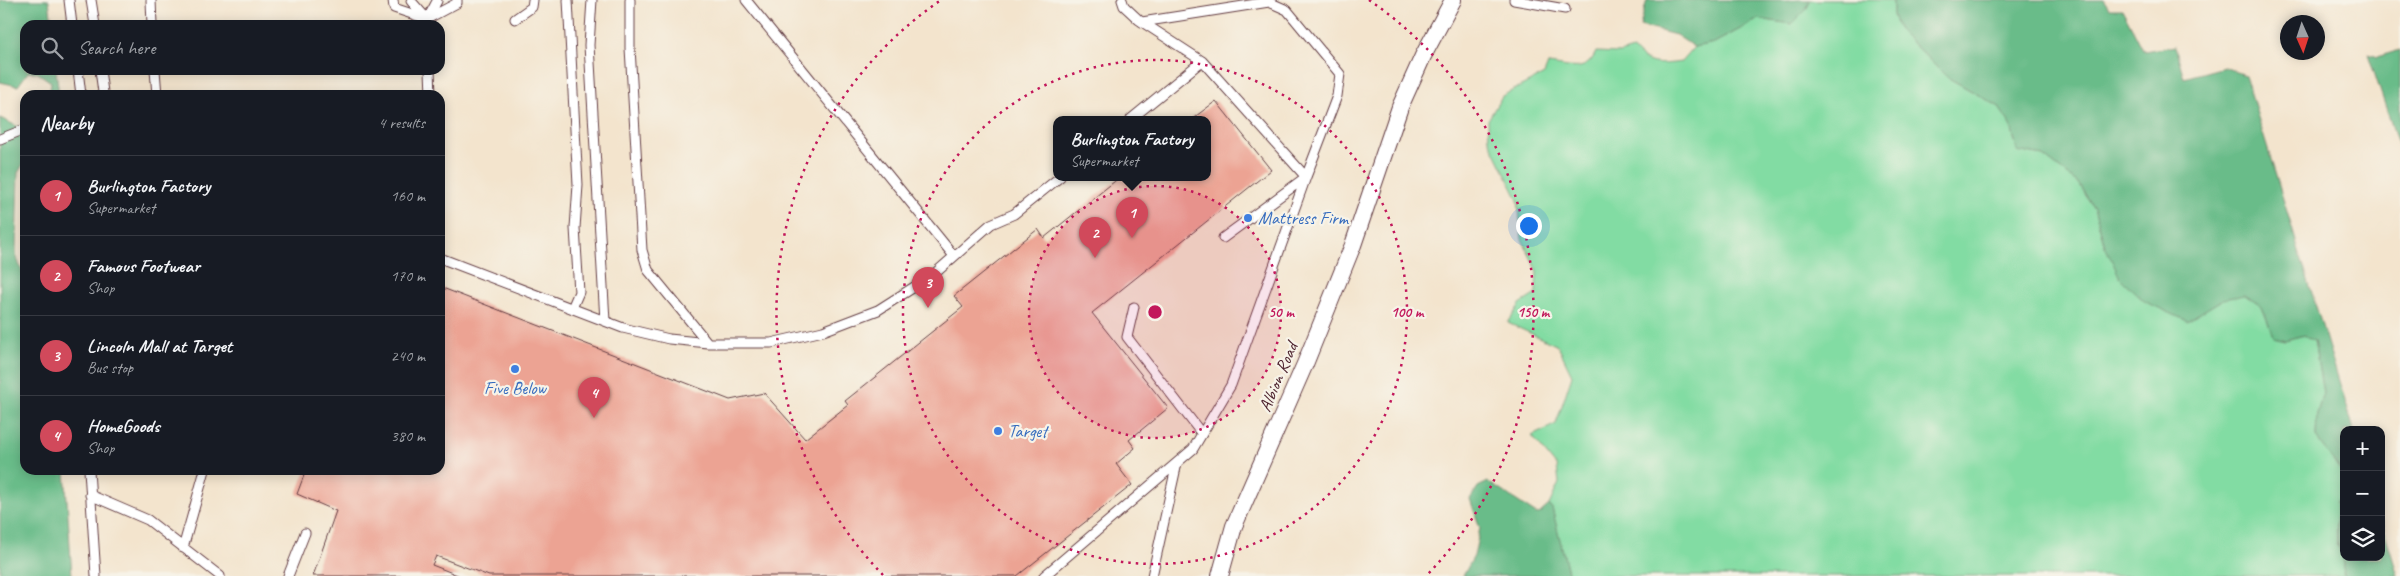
<!DOCTYPE html>
<html lang="en">
<head>
<meta charset="utf-8">
<style>
  :root { --surface:#171b24; --page:#242831; --text:#f1f3f6; --muted:#9ea1a6; --line:#363941; --accent:#d1495b }
  body { margin:0; font-family:Caveat,sans-serif; background:var(--page); color:var(--text) }
  .controls { position:absolute; right:15px; bottom:15px; display:grid; overflow:hidden; border-radius:10px; box-shadow:0 2px 12px #0003 }
  .controls button { width:45px; height:45px; display:grid; place-items:center; padding:0; border:0; border-bottom:1px solid var(--line); background:var(--surface); color:var(--text); font:25px sans-serif }
  .compass { position:absolute; left:2280px; top:15px; width:45px; height:45px; border-radius:50%; background:var(--surface); box-shadow:0 2px 12px #0003; rotate:177deg }
  .you { position:absolute; left:1528px; top:225px; width:18px; height:18px; margin:-12px; border:4px solid #fff; border-radius:50%; background:#1a73e8; box-shadow:0 0 0 8px #1a73e833 }
  .badge { display:grid; place-items:center; width:32px; height:32px; border-radius:50%; background:var(--accent); color:#fff; font-size:16px; font-weight:700 }
  .pin { position:absolute; translate:-50% -41px; filter:drop-shadow(0 1px 2px #0008) }
  .pin::after { content:''; position:absolute; top:26px; width:18px; height:15px; background:inherit; clip-path:polygon(0 0,100% 0,50% 100%) }
  .popup { position:absolute; left:1053px; top:116px; width:158px; height:65px; box-sizing:border-box; display:grid; place-content:center; border-radius:10px; background:var(--surface); filter:drop-shadow(0 1px 4px #0005); font-size:16px; white-space:nowrap; color:var(--muted) }
  .popup b { font-size:19px; color:var(--text) }
  .popup::after { content:''; position:absolute; left:50%; top:100%; margin-left:-10px; border:10px solid transparent; border-top-color:var(--surface) }
  .list { margin:0; padding:0; list-style:none }
  h2 { display:flex; justify-content:space-between; align-items:center; height:65px; margin:0; padding:0 20px; font-size:21px }
  h2 small { font-size:16px; font-weight:400; color:var(--muted) }
  .list li { display:grid; grid-template-columns:32px 1fr auto; gap:15px; align-items:center; box-sizing:border-box; height:80px; padding:0 20px; border-top:1px solid var(--line) }
  .list b { display:block; font-size:19px; white-space:nowrap }
  .list p { margin:0; font-size:16px; white-space:nowrap; color:var(--muted) }
  .list em { font-size:16px; font-style:normal; color:var(--muted) }
  .icon { flex:none; width:28px; height:28px; fill:none; stroke:currentColor; stroke-width:2; stroke-linecap:round; stroke-linejoin:round }
  .map { position:relative; flex:none; width:2400px; height:576px; overflow:hidden }
  .search { position:absolute; background:var(--surface); box-shadow:0 2px 12px #0003; left:20px; top:20px; width:425px; height:55px; display:flex; align-items:center; gap:12px; box-sizing:border-box; padding:0 18px; border-radius:15px; color:var(--muted); font-size:19px }
  .panel { position:absolute; background:var(--surface); box-shadow:0 2px 12px #0003; left:20px; top:90px; width:425px; height:385px; border-radius:15px }
  .map>svg:first-child { display:block }
</style>
</head>
<body>
<div class="map">
<svg width="2400" height="576" viewBox="0 0 2400 576">
  <rect width="100%" height="100%" fill="#f7f3e8"/>
  <filter id="ink" filterUnits="userSpaceOnUse"><feTurbulence type="fractalNoise" baseFrequency=".02" numOctaves="2"/><feDisplacementMap in="SourceGraphic" scale="10" xChannelSelector="R" yChannelSelector="G"/><feConvolveMatrix kernelMatrix="1 2 1 2 8 2 1 2 1" color-interpolation-filters="sRGB"/></filter>
  <filter id="wash" filterUnits="userSpaceOnUse"><feTurbulence type="fractalNoise" baseFrequency=".0096" numOctaves="4" result="noise"/><feDisplacementMap in="SourceGraphic" scale="20" xChannelSelector="R" yChannelSelector="G"/><feGaussianBlur stdDeviation="1.12" result="paint"/><feColorMatrix in="noise" values="0 0 0 0 0 0 0 0 0 0 0 0 0 0 0 0 0 1.4 0 .05"/><feComposite in="paint" operator="in"/></filter>
  <g filter="url(#wash)">
    <rect width="100%" height="100%" fill="#f3e4cd"/>
    <path fill="#82dca3" stroke="#667e67" d="M1810 0H1893V15L1899 30 1947 77 1998 106 2011 125 2017 151 2043 156 2078 183 2094 208 2105 246 2187 320 2223 299 2245 294 2262 307 2274 337 2285 340 2304 335 2314 341 2323 393 2317 414 2316 437 2344 475V495L2336 501 2337 541 2344 564 2343 576H1569L1552 509 1549 505 1559 483 1557 467 1532 436 1556 424 1572 375 1558 346 1508 323 1520 304 1536 294 1537 271 1522 239 1518 200 1489 140 1488 120 1502 96 1544 74 1548 64C1569 66 1586 75 1596 52L1620 53 1633 49C1647 66 1660 65 1681 62L1694 47 1714 43 1759 19 1792 24 1806 10Z"/>
    <path fill="#69bc89" stroke="#5a6e5a" d="M0 0H49L52 25H25V70H56L59 95H46L50 89 51 82 38 73 28 72 18 86 0 82Z
      M1647 0H1810L1806 10 1792 24 1759 19 1714 43 1694 47 1676 35 1640 26Z
      M1893 0H2103L2109 9H2122L2144 51 2175 46 2184 78 2224 67 2245 75 2354 430H2344V475L2316 437 2317 414 2323 393 2314 341 2304 335 2285 340 2274 337 2262 307 2245 295 2223 299 2187 321 2144 301 2120 278 2105 246 2094 208 2078 183 2043 156 2017 151 2011 125 1998 106 1947 77 1899 30 1893 15Z
      M2400 50V150L2368 54 2377 57Z
      M0 118 25 130V161L18 173 16 255 25 280V470H65L72 576H0Z
      M1488 482 1535 513 1539 514 1549 505 1552 508 1569 576H1463L1474 556 1480 528 1470 499 1478 487Z
      M2344 495V557H2381V520L2398 576H2343L2344 564 2337 541 2336 501Z"/>
    <g id="blocks">
      <path fill="#eca393" d="M1216 101 1271 170 1092 313 1168 408 1129 440 1135 448 1116 464 1132 485 1017 576H489L436 556 432 565 460 576H313L336 511 297 494 306 470H440V287L730 400 764 393 805 439 848 405 845 401 963 307 954 296 1038 229 1044 238 1120 177H1207V119H1192Z"/>
    </g>
  </g>
  <g filter="url(#ink)">
    <use href="#blocks" fill-opacity="0" stroke="#633d43" stroke-width="1"/>
    <g fill="none" stroke-linecap="round" stroke-linejoin="round">
      <g stroke="#633d43" stroke-width="11">
        <path id="service" d="M69 0 72 25
          M91 0 95 25
          M151 0 152 25
          M393 0 394 8 427 19 457 3V0
          M568 0 578 185 575 228 579 292 572 308
          M592 0 589 45 605 321
          M630 0V48L642 250 648 270 708 343
          M746 0 954 256
          M1514 0 1565 9
          M411 1 427 19
          M515 19 532 7 533 0
          M427 20 437 1
          M1142 22 1269 2 1287 10 1340 74 1337 96 1306 177 1223 238
          M78 70 81 95
          M100 70 103 92 101 95
          M155 70 157 95
          M430 70 431 95
          M1131 119 1202 61
          M0 139 25 129
          M440 258 623 328 669 339 708 343H771L823 331 878 310 933 275 991 224 1014 214 1060 177
          M1134 307 1127 337 1202 434
          M89 470 96 576
          M90 495 148 520 220 576
          M183 548 205 470
          M288 576 305 533
          M1044 576 1193 449 1231 385 1306 177 1202 61 1139 20 1124 6 1122 0
          M1152 576 1177 463"/>
      </g>
      <g stroke="#633d43" stroke-width="18">
        <path id="minor" d="M1220 576 1234 526 1305 364 1353 245 1400 107 1423 56 1453 0"/>
      </g>
      <use href="#service" stroke="#fff" stroke-width="9"/>
      <use href="#minor" stroke="#fff" stroke-width="16"/>
    </g>
  </g>
  <circle cx="1155" cy="312" r="126" fill="#c2185b" fill-opacity=".12"/>
  <g fill="none" stroke="#c2185b" stroke-width="2.5" stroke-dasharray="2.5 5">
    <circle cx="1155" cy="312" r="126"/>
    <circle cx="1155" cy="312" r="252"/>
    <path d="M883 575A378 378 0 0 1 941 0M1369 0A378 378 0 0 1 1427 575"/>
  </g>
  <g fill="#3f7fe0" stroke="#f7f3e8" stroke-width="2">
    <circle cx="1248" cy="218" r="5"/>
    <circle cx="515" cy="369" r="5"/>
    <circle cx="998" cy="431" r="5"/>
  </g>
  <g text-anchor="middle" dominant-baseline="central" stroke-width="4.5" stroke-linejoin="round" paint-order="stroke">
    <g font-size="18" fill="#366cbe" stroke="#f7f3e8" text-anchor="start">
      <text x="1258" y="218">Mattress Firm</text>
      <text x="515" y="388" text-anchor="middle">Five Below</text>
      <text x="1008" y="431">Target</text>
    </g>
    <g font-size="18" fill="#4a1f2b" stroke="#f7f3e8">
      <text transform="translate(1278 377) rotate(-67)">Albion Road</text>
    </g>
  </g>
  <circle cx="1155" cy="312" r="8" fill="#c2185b" stroke="#f7f3e8" stroke-width="2.5"/>
  <g font-size="15" text-anchor="middle" font-weight="bold" fill="#c2185b" stroke="#f7f3e8" stroke-width="4.5" stroke-linejoin="round" paint-order="stroke">
    <text x="1281" y="317">50 m</text>
    <text x="1407" y="317">100 m</text>
    <text x="1533" y="317">150 m</text>
  </g>
</svg>
<div class="controls">
<button>+</button>
<button>−</button>
<button><svg class="icon" aria-label="layers" viewBox="0 0 24 24"><path d="M12 4l9 5-9 5-9-5zM3 14l9 5 9-5"/></svg></button>
</div>
<svg class="compass" viewBox="-18 -18 36 36"><path d="M0-13l5 13h-10z" fill="#e53935"/><path d="M0 13l5-13h-10z" fill="#9ea1a6"/></svg>
<div class="you"></div>
<div class="pin badge" style="left:1132px;top:238px">1</div>
<div class="popup"><b>Burlington Factory</b>Supermarket</div>
<div class="pin badge" style="left:1095px;top:258px">2</div>
<div class="pin badge" style="left:928px;top:308px">3</div>
<div class="pin badge" style="left:594px;top:418px">4</div>
<div class="search"><svg class="icon" aria-label="search" viewBox="0 0 24 24"><circle cx="10" cy="10" r="6"/><path d="M15 15l6 6"/></svg>Search here</div>
<section class="panel">
<h2>Nearby<small>4 results</small></h2>
<ul class="list">
<li><span class="badge">1</span><div><b>Burlington Factory</b><p>Supermarket</p></div><em>160 m</em></li>
<li><span class="badge">2</span><div><b>Famous Footwear</b><p>Shop</p></div><em>170 m</em></li>
<li><span class="badge">3</span><div><b>Lincoln Mall at Target</b><p>Bus stop</p></div><em>240 m</em></li>
<li><span class="badge">4</span><div><b>HomeGoods</b><p>Shop</p></div><em>380 m</em></li>
</ul>
</section>
</div>
</body>
</html>
